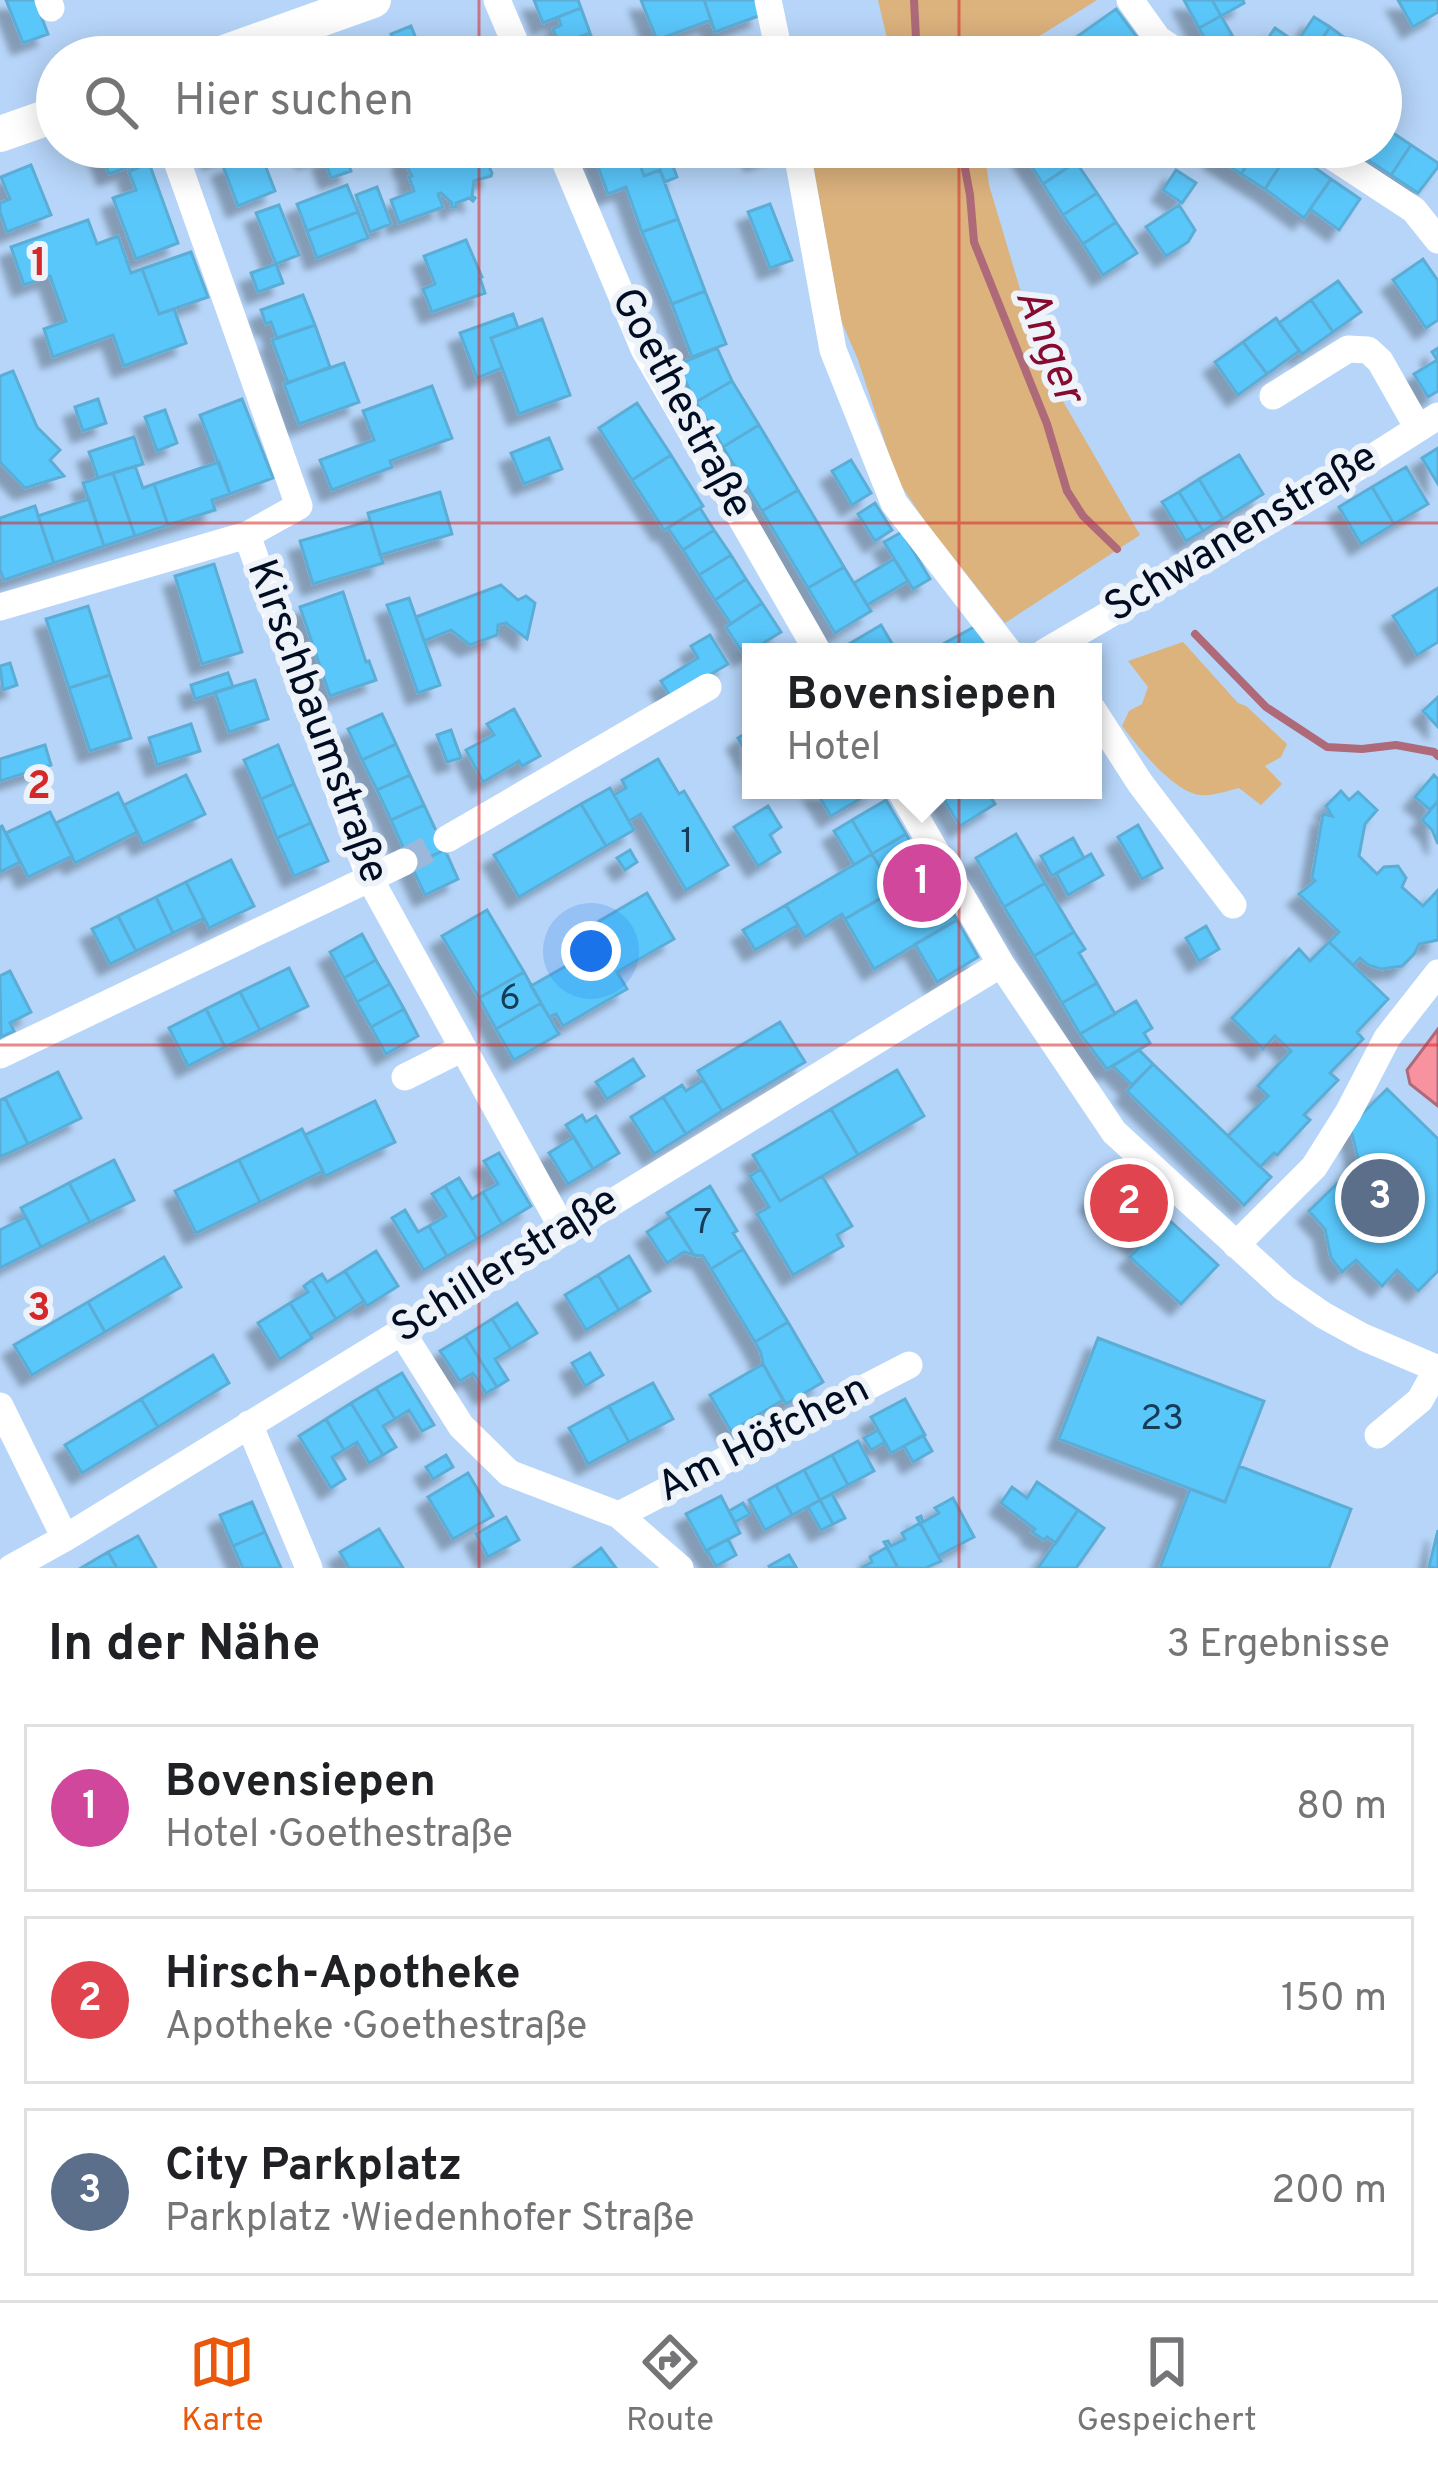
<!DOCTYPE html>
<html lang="de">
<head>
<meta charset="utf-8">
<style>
  :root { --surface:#fff; --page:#f6f6f6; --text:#202124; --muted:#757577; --line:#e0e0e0; --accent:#ea580c }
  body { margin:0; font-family:Overpass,sans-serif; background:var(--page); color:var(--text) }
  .you { position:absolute; left:591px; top:951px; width:42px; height:42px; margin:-30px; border:9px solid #fff; border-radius:50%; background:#1a73e8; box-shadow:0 0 0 18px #1a73e833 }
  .badge { display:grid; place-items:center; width:78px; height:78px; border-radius:50%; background:var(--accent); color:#fff; font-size:39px; font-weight:700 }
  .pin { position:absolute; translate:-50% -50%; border:6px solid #fff; box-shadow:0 3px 12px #0006 }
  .popup { position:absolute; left:742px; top:643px; width:360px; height:156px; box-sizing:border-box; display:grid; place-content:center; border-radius:0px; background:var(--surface); filter:drop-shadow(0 3px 9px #0005); font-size:39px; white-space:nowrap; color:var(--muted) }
  .popup b { font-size:45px; color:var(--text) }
  .popup::after { content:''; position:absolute; left:50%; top:100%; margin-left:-24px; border:24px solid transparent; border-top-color:var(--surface) }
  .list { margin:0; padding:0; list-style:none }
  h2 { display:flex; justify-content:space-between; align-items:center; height:156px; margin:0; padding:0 48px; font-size:51px }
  h2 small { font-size:39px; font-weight:400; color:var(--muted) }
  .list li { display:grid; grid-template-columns:78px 1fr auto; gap:36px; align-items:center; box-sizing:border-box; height:168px; margin:0 24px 24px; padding:0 24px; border:3px solid var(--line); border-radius:0px }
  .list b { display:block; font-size:45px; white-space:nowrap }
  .list p { margin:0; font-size:39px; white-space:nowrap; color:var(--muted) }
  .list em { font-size:39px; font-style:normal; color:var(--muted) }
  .icon { flex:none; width:66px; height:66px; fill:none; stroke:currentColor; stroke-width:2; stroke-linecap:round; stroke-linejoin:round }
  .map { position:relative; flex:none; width:1438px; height:1568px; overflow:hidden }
  .search { position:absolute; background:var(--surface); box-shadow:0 6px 30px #0003; left:36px; right:36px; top:36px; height:132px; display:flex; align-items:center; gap:30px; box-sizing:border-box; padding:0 42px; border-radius:66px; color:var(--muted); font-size:45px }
  .sheet { height:732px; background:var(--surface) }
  nav { display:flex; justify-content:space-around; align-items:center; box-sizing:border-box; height:168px; border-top:3px solid var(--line); background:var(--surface); font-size:33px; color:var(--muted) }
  nav a { display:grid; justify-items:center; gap:6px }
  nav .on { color:var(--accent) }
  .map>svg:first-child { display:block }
</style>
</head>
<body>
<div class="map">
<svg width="1438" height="1568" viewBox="0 0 1438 1568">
  <defs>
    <filter id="shadow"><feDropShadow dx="-11" dy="11" stdDeviation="3" flood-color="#0004"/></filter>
  </defs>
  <rect width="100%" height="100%" fill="#b6d5f9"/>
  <path fill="#dcb27d" d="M878 0H1097L1006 57H863L889 47Z
    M810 147H984L989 185 1023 299 1056 389 1140 535 1005 623 926 523 897 479 858 360 841 320Z
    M1183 642 1238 703 1246 706 1287 744 1281 757 1265 766 1282 784 1261 805 1239 788C1227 791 1213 796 1201 795 1174 793 1138 747 1122 726L1129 711 1142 704 1148 687 1128 661Z"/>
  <path fill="#f8929e" stroke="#ae6a79" stroke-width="3" d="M1438 1029V1106L1410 1084 1407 1070Z"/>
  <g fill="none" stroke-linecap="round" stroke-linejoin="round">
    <path stroke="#ae6a79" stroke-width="8" d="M914 0 917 57
      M961 147 970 195 974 242 1047 424 1067 491 1083 516 1117 549
      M1195 634 1266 707 1327 747 1362 749 1396 745 1434 752 1438 756"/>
  </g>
  <path fill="#5ac7fb" stroke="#5badd6" stroke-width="3" filter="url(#shadow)" d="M6 0H35L48 34 23 43Z
    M534 0H578L581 8 543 23Z
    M641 0H704L711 20 657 40Z
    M704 0H756L761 15 715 32Z
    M1184 0H1212L1221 16 1199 28Z
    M1212 0H1243L1244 3 1221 16Z
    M1398 0H1438V12L1413 27Z
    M581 8 590 33 559 45 553 29 561 25 558 17Z
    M1116 9 1145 48 1133 57H1101L1098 52 1091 57H1078L1071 41Z
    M1221 16 1232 35 1210 48 1199 28Z
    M1314 17 1330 27 1310 57H1287Z
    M411 26 421 51 443 44 446 50 452 52 454 57H399L391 34Z
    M1330 27 1345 38 1332 57H1310Z
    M1275 28 1297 43 1287 57H1255Z
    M590 33 600 57H558L554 47Z
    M1381 125 1411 145 1391 175 1359 154 1363 147H1381Z
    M1411 145 1438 163V167L1418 193 1391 175Z
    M99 147H143L149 163 132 169 131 166 109 174Z
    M210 147H243L214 158Z
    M304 147H330L331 149 308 157Z
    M408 147H491L484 156 492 173 491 176 474 181 472 196 475 198 473 201 469 198 456 203V207H451L452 203 441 193 438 194 443 207 399 223 391 200 414 191 409 177 412 176 404 161Z
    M611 147H634L644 176 660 170 678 219 642 232 626 187 608 194 593 153Z
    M634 147H666L677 177 665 182 660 170 644 176Z
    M752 147H776L778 151 756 159Z
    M1032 147H1068L1076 162 1043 184 1023 153Z
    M1221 147H1259L1241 174 1215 157Z
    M1259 147H1285L1290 150 1265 189 1241 174Z
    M1290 150 1331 179 1304 218 1265 189Z
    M344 151 351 171 331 178 324 158Z
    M260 152 275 191 238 206 223 166Z
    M1076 162 1097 193 1063 215 1043 184Z
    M149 163 178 243 136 259 113 198 136 190 129 172Z
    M31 165 51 215 7 232 0 212V203L10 199 1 177Z
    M1176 170 1196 183 1182 203 1163 190Z
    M1331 179 1360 199 1339 230 1310 209Z
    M347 185 358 212 307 231 297 204Z
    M377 187 391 224 370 232 356 195Z
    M1097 193 1116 222 1083 244 1063 215Z
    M770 204 792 260 770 268 748 212Z
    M279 205 299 255 276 264 256 213Z
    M1179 205 1195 230 1188 242 1166 256 1146 227Z
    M358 212 368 238 317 258 307 231Z
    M678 219 705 291 672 304 642 232Z
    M88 220 97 244 118 236 131 273 142 269 159 314 174 309 186 343 124 366 113 335 53 357 44 329 66 321 50 276 24 285 11 247Z
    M1116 222 1137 253 1103 275 1083 244Z
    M466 240 482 277 480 278 485 293 432 312 423 289 435 284 424 256Z
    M191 252 208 297 159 314 142 269Z
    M1423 259 1438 281V320L1426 328 1393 280Z
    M276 264 283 283 258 292 251 273Z
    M1338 281 1361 312 1333 332 1311 300Z
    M705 291 726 344 692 357 672 304Z
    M303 295 315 325 277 338 271 322 266 324 261 310Z
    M1311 300 1333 332 1302 354 1279 323Z
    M513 314 518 328 491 338 502 368 477 378 460 333Z
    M1276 318 1299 351 1267 374 1243 342Z
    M542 319 570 395 519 414 491 338Z
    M315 325 330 367 288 383 272 340Z
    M1243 342 1267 374 1238 395 1215 362Z
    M717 348 732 381 696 402 677 365Z
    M1438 348V391L1428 397 1414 374 1437 360 1432 352Z
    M344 363 359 402 299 424 284 384Z
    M13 371 37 427 60 450 50 460 64 476 25 488 0 462V376Z
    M732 381 759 425 723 447 696 402Z
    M432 386 452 438 390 461 392 467 332 490 320 460 374 440 363 411Z
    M98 399 106 423 83 431 75 407Z
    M242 399 273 478 230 494 200 415Z
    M637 403 671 455 632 480 599 428Z
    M165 410 177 443 157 451 145 417Z
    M759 425 798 490 762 511 723 447Z
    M134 437 143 464 98 478 89 452Z
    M549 438 562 469 524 484 511 453Z
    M1438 448V484L1422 458Z
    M671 455 703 506 664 530 632 480Z
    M1239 455 1263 494 1223 519 1199 479Z
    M851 460 871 493 852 505 832 471Z
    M219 462 230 494 212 500 215 510 168 525 154 484Z
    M135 466 143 488 154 484 168 525 135 536 113 473Z
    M1406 467 1428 504 1394 524 1372 487Z
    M113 473 135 536 104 546 83 483Z
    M1199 479 1223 519 1203 531 1179 492Z
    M1372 487 1394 524 1361 544 1339 507Z
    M798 490 844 567 808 588 762 511Z
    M440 492 452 534 380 555 368 513Z
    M1179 492 1203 531 1186 541 1162 502Z
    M89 499 104 546 54 563 38 516Z
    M875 503 892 530 875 541 858 514Z
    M35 506 54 563 4 580 0 570V518Z
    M700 508 714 530 683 550 668 528Z
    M370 521 383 563 313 584 300 541Z
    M714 530 731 555 699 575 683 550Z
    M902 532 930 579 913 589 884 542Z
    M731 555 746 579 715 600 699 575Z
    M894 559 908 581 867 605 854 583Z
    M214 564 242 652 202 664 175 576Z
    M844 567 871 611 835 633 808 588Z
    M746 579 762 603 731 624 715 600Z
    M501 585 518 600 526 596 535 603 527 639 506 623 498 625 497 635 470 645 451 630 424 641 416 617Z
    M1438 588V642L1417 655 1393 616Z
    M343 592 366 662 369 661 376 680 330 696 300 607Z
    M409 598 440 685 418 693 387 605Z
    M762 603 781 632 744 655 726 627Z
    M88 606 110 675 69 688 46 619Z
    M881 625 897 652H847L844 647Z
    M976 626 996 652H948L943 644Z
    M710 635 728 664 671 698 661 681 698 658 691 646Z
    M10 663 17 685 3 690 0 666Z
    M228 673 233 687 195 699 191 685Z
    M110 675 131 738 90 751 69 688Z
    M255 680 268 719 229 732 215 692Z
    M1438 697V727L1423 711Z
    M514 709 540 756 522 766 519 761 483 782 466 750 494 735 487 724Z
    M382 714 396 744 362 760 348 729Z
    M191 724 200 751 157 765 149 738Z
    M451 730 461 758 447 762 437 735Z
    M751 730V761L738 738Z
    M396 744 410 775 377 790 362 760Z
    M45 745 51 765 0 781V759Z
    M278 745 294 784 261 799 244 760Z
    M658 759 679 794 684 791 728 865 686 890 641 814 629 821 614 795 626 788 622 780Z
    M186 775 205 814 143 844 124 805Z
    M410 775 424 805 391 820 377 790Z
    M1434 775 1438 779V801L1430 810 1415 797Z
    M294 784 311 823 277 838 261 799Z
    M610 788 634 830 606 846 581 804Z
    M815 790H875L831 816Z
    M938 790H986L995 804 960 826Z
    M1341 791 1349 800 1358 792 1377 810 1365 824 1359 856 1377 874 1384 867 1398 866 1406 878 1402 887 1423 906 1438 890V940L1419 944 1414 954 1402 966 1381 969 1368 965 1360 958 1353 965 1329 942 1339 932 1299 894 1315 881 1312 878 1323 814 1332 816 1326 806Z
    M118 793 137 832 75 863 56 823Z
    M886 800 906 834 872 854 852 820Z
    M1438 801V844L1432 830 1422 820Z
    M581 804 606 846 519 897 494 855Z
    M424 805 445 850 411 865 391 820Z
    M768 806 781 827 770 835 780 852 758 866 734 827Z
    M50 812 72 856 28 877 6 833Z
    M852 820 872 854 854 865 834 831Z
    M311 823 328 861 294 876 277 838Z
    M1138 825 1162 868 1142 879 1118 837Z
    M2 826 20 862 0 872V827Z
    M906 834 927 871 894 891 872 854Z
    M1016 834 1045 883 1004 907 976 858Z
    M1073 838 1084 858 1052 876 1041 856Z
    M445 850 458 879 425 895 411 865Z
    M630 850 637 862 625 870 617 858Z
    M872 854 894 891 845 919 842 914 805 937 786 905Z
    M1091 854 1103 875 1068 895 1056 873Z
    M231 860 254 906 209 928 186 882Z
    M927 871 957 920 874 969 845 919Z
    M186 882 204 918 173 933 156 897Z
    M1045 883 1074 932 1034 956 1004 907Z
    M647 893 674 939 617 972 627 989 563 1026 556 1014 549 1017 531 986 596 949 584 930Z
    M156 897 173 933 136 951 118 916Z
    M786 905 798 925 755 950 743 930Z
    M487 910 524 972 479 998 442 936Z
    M118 916 136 951 110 964 92 929Z
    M957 920 978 957 937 982 915 944Z
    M1206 926 1219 949 1199 961 1186 938Z
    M1074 932 1085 949 1079 953 1097 983 1062 1003 1034 956Z
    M362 934 376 960 344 978 330 952Z
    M1329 942 1388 999 1357 1032 1363 1039 1330 1073 1338 1080 1304 1115 1310 1120 1277 1155 1274 1153 1260 1167 1228 1136 1268 1096 1258 1086 1291 1051 1275 1036 1263 1049 1232 1018 1299 949 1310 961Z
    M376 960 390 984 357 1002 344 978Z
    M289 968 308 1006 260 1030 240 992Z
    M10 971 31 1012 10 1023 14 1031 1 1037 0 976Z
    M524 972 541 1003 496 1029 479 998Z
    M1097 983 1115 1014 1080 1034 1062 1003Z
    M390 984 404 1009 371 1027 357 1002Z
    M240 992 260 1030 225 1047 206 1009Z
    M1136 1001 1152 1028 1144 1033 1150 1043 1107 1069 1080 1034Z
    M541 1003 559 1034 514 1060 496 1029Z
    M206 1009 225 1047 188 1066 169 1028Z
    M404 1009 418 1036 386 1054 371 1027Z
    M780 1022 805 1062 722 1111 698 1071Z
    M1139 1050 1153 1064 1132 1085 1113 1066Z
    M633 1059 644 1076 607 1099 596 1082Z
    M1153 1064 1271 1177 1244 1205 1127 1091Z
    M897 1070 924 1116 858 1155 831 1109Z
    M58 1072 81 1118 28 1144 5 1098Z
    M703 1080 722 1111 686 1134 663 1097 682 1085 686 1091Z
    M1387 1089 1438 1139V1271L1418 1291 1397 1270 1382 1286 1356 1260 1342 1272 1331 1258 1325 1229 1309 1211 1359 1162 1350 1126Z
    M663 1097 686 1134 654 1154 631 1117Z
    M5 1098 28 1144 0 1157V1100Z
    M375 1101 395 1142 325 1176 305 1135Z
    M831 1109 858 1155 780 1201 753 1155Z
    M582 1115 586 1122 596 1116 619 1153 593 1169 566 1125Z
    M302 1129 323 1171 260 1202 239 1160Z
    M574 1137 593 1169 568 1184 549 1153Z
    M499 1153 531 1206 502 1224 483 1192 498 1184 484 1161Z
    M114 1160 134 1200 90 1222 69 1183Z
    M239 1160 260 1202 196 1233 175 1191Z
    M761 1169 780 1201 822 1176 852 1226 837 1235 843 1246 793 1275 757 1214 769 1207 750 1176Z
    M1118 1172 1167 1218 1141 1246 1091 1200Z
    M459 1178 472 1199 483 1192 502 1224 477 1239 445 1186Z
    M69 1183 90 1222 41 1247 21 1208Z
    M445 1186 477 1239 447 1256 429 1226 446 1216 432 1194Z
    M710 1186 737 1231 733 1233 743 1249 711 1269 703 1256 694 1255 667 1213Z
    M405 1210 418 1232 429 1226 447 1256 424 1270 392 1218Z
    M26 1217 41 1247 0 1268V1230Z
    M670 1217 694 1255 684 1252 667 1263 647 1232Z
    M1167 1218 1218 1265 1181 1304 1130 1257Z
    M743 1249 788 1322 755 1342 711 1269Z
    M376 1251 398 1286 367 1306 345 1271Z
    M629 1256 650 1291 619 1310 598 1275Z
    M164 1257 181 1287 105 1332 88 1302Z
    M345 1271 364 1301 336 1319 312 1280 322 1274 327 1282Z
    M598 1275 619 1310 586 1330 565 1295Z
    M312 1280 336 1319 310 1335 290 1303 308 1292 304 1286Z
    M88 1302 105 1332 32 1375 14 1345Z
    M290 1303 312 1338 280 1359 258 1323Z
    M517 1303 537 1333 511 1349 492 1319Z
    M492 1319 511 1349 495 1359 508 1380 497 1387 465 1336Z
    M788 1322 823 1382 786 1404 763 1364 761 1353 755 1342Z
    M465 1336 497 1387 486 1393 473 1373 460 1381 440 1351Z
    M1098 1338 1264 1401 1225 1502 1059 1439Z
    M590 1353 603 1375 585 1386 572 1363Z
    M213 1355 229 1383 158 1427 141 1399Z
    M763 1364 783 1400 731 1431 710 1395Z
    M402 1373 434 1425 422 1431 409 1410 395 1419 376 1388Z
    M653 1383 673 1419 629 1442 609 1406Z
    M376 1388 395 1419 383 1426 396 1447 383 1455 351 1403Z
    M141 1399 158 1427 82 1473 65 1445Z
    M905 1399 925 1435 891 1453 871 1417Z
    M351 1403 383 1455 369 1463 357 1442 344 1450 326 1419Z
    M609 1406 629 1442 588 1464 569 1428Z
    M326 1419 344 1450 332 1457 345 1479 331 1488 299 1436Z
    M878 1430 885 1442 871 1450 864 1438Z
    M923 1435 932 1451 913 1462 904 1446Z
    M858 1441 874 1471 848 1485 832 1455Z
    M446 1455 453 1467 433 1479 426 1467Z
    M832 1455 848 1485 820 1500 804 1470Z
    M1239 1466 1351 1509 1329 1568H1160L1190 1489 1225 1502Z
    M804 1470 820 1500 792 1515 776 1485Z
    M468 1473 493 1516 453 1539 428 1497Z
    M1037 1482 1078 1510 1056 1543 1047 1537 1044 1540 1032 1532 1035 1529 1001 1503 1012 1487 1027 1498Z
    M776 1485 792 1515 765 1530 749 1500Z
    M832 1494 845 1518 833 1524 820 1500Z
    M721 1496 740 1533 706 1551 686 1514Z
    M953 1498 974 1537 938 1556 917 1518 921 1516 923 1522 939 1513 935 1508Z
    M820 1500 833 1524 821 1530 808 1507Z
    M252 1502 265 1532 233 1546 220 1515Z
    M743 1503 750 1514 735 1522 729 1511Z
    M1078 1510 1104 1528 1076 1568H1038Z
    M506 1517 519 1540 488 1557 476 1534Z
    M920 1523 941 1561 925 1568H898L884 1542 888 1541 891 1546 905 1539 902 1533Z
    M379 1529 403 1568H349L340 1552Z
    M1438 1530V1568H1435L1429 1567Z
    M265 1532 281 1568H243L233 1546Z
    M138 1536 156 1568H117L108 1552Z
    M728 1539 736 1555 716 1566 707 1550Z
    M887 1547 898 1568H861L872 1562 870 1557Z
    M601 1548 616 1568H574Z
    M108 1552 117 1568H81Z
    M789 1555 796 1567 770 1568 769 1566Z"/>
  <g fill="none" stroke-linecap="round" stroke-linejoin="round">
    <path stroke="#9bb7d9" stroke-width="27" stroke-dasharray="27 14" stroke-linecap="butt" d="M404 862 447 839"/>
    <path stroke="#fff" stroke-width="27" d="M48 0 51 8
      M497 0 521 57
      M768 0 780 57
      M1130 0 1158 39 1185 57
      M172 147 299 506 247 535 370 879 564 1231
      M559 147 644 349 818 652
      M796 147 833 350 894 503 1009 652
      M1318 147 1414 210 1438 240
      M1273 396 1348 349 1368 350 1380 361 1418 428
      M0 607 247 535
      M1045 652 1320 491 1438 416
      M1093 710 1140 783 1233 905
      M900 790 1001 964 1114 1132 1284 1288 1323 1315 1363 1337 1438 1369
      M447 839 708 687
      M0 1055 404 862
      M405 1077 463 1048
      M1236 1245 1314 1167 1348 1113 1387 1038 1438 973
      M401 1331 461 1426 509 1473 619 1515 680 1568
      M0 1406 65 1538
      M249 1424 309 1568
      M1378 1435 1420 1400 1437 1369
      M619 1515 909 1365
      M11 1568 65 1538 1001 964"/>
    <path stroke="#fff" stroke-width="36" d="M213 57 373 0
      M0 134 57 114"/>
  </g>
  <path fill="none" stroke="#d62828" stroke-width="3" stroke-opacity="0.55" d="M479 0V57M959 0V57M479 147V1568M959 147V1568M0 523H1438M0 1045H1438"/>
  <g text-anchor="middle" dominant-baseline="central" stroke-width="12" stroke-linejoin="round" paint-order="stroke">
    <g font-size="36" fill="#163c58">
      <text x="687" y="843">1</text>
      <text x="510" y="1000">6</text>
      <text x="703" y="1224">7</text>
      <text x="1162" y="1420">23</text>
    </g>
    <g font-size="42" fill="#000d22" stroke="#eef3f9">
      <text transform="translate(680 404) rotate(62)">Goethestraße</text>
      <text transform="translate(1242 534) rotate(-31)">Schwanenstraße</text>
      <text transform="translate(316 722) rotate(70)">Kirschbaumstraße</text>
      <text transform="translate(506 1266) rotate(-32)">Schillerstraße</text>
      <text transform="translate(764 1440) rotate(-27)">Am Höfchen</text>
    </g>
    <g font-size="45" font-style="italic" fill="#870a30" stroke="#eef3f9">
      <text transform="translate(1048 346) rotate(69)">Anger</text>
    </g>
  </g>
  <g font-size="39" text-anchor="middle" font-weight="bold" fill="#d62828" stroke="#eef3f9" stroke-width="12" stroke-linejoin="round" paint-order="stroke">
    <text x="39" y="275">1</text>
    <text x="39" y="798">2</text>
    <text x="39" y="1320">3</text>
  </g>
</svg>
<div class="you"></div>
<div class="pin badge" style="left:922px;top:883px;background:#d1479c">1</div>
<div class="popup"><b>Bovensiepen</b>Hotel</div>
<div class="pin badge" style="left:1129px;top:1203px;background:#e0444e">2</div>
<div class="pin badge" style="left:1380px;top:1198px;background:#5c6f8a">3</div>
<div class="search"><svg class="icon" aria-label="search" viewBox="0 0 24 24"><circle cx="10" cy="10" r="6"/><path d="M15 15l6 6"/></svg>Hier suchen</div>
</div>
<section class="sheet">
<h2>In der Nähe<small>3 Ergebnisse</small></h2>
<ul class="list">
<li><span class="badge" style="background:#d1479c">1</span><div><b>Bovensiepen</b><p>Hotel · Goethestraße</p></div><em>80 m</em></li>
<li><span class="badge" style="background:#e0444e">2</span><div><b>Hirsch-Apotheke</b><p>Apotheke · Goethestraße</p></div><em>150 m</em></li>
<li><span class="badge" style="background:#5c6f8a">3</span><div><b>City Parkplatz</b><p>Parkplatz · Wiedenhofer Straße</p></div><em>200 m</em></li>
</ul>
</section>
<nav>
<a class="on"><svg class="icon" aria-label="map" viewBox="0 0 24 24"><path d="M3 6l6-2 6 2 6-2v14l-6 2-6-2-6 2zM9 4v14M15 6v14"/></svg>Karte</a>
<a><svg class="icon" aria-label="directions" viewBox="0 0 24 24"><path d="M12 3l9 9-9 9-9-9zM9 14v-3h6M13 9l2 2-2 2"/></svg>Route</a>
<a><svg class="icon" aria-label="saved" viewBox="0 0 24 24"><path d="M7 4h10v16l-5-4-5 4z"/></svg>Gespeichert</a>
</nav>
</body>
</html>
